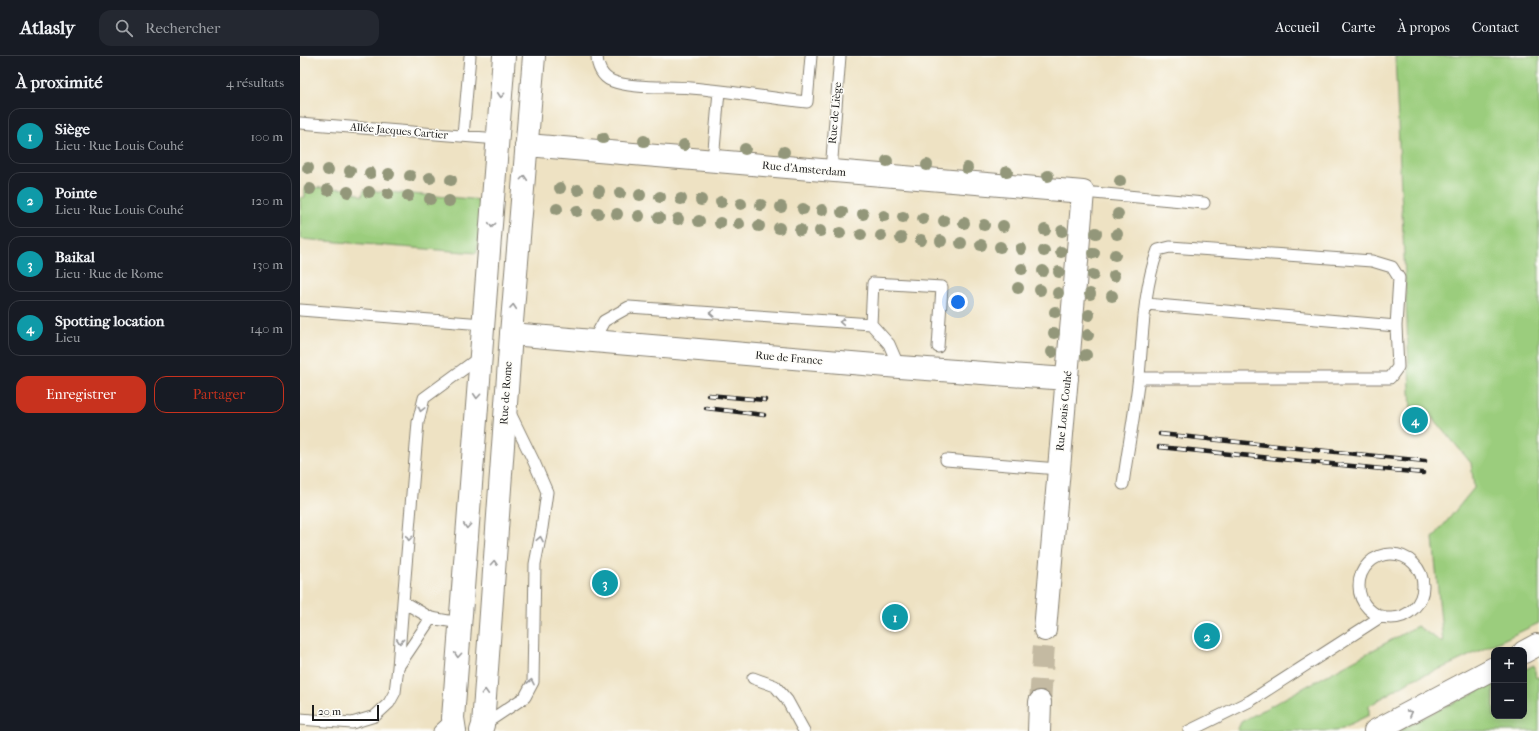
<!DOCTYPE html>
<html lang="fr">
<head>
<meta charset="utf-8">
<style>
  :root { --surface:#171b24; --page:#242831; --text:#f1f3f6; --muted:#9ea1a6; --line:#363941; --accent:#c8321e }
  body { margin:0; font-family:"IM FELL French Canon",serif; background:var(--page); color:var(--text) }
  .controls { position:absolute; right:12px; bottom:12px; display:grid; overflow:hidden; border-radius:8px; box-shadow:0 2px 10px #0003 }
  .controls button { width:36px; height:36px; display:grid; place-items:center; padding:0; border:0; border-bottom:1px solid var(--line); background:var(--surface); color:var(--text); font:20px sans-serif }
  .scale { position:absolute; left:12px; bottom:10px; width:67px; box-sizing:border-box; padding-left:4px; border:2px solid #1c1c1c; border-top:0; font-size:11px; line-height:14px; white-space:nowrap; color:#1c1c1c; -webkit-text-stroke:3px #fdfcf7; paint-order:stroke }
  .you { position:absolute; left:658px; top:246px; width:14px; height:14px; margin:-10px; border:3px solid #fff; border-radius:50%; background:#1a73e8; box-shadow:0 0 0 6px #1a73e833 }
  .badge { display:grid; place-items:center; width:26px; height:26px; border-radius:50%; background:var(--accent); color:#fff; font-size:13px; font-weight:700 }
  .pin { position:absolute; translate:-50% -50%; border:2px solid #fff; box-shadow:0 1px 4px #0006 }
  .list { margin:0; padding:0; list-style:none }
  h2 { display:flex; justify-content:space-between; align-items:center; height:52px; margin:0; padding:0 16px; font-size:17px }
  h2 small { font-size:13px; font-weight:400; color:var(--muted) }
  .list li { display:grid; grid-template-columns:26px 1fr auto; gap:12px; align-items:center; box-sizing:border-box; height:56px; margin:0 8px 8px; padding:0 8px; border:1px solid var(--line); border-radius:12px }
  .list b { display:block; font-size:15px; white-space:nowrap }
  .list p { margin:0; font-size:13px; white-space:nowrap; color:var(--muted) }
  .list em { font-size:13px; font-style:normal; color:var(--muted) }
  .actions { display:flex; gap:8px; padding:12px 16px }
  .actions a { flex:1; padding:9px 0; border:1px solid var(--accent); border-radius:12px; text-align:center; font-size:14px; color:var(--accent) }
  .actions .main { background:var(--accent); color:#fff }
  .icon { flex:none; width:22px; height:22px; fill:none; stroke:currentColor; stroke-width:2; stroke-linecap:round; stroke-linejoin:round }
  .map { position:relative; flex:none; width:1239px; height:675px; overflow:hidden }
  header { display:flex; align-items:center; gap:24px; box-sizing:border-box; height:56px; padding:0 20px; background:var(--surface); border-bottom:1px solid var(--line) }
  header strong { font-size:19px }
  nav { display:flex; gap:22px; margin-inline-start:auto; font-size:14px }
  .search { width:280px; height:36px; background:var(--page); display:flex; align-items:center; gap:10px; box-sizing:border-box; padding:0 14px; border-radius:12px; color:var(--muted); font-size:15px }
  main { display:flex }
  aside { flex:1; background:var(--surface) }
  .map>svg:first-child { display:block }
</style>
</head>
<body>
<header>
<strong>Atlasly</strong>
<div class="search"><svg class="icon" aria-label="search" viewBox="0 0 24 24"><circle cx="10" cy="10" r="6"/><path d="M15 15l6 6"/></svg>Rechercher</div>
<nav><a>Accueil</a><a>Carte</a><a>À propos</a><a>Contact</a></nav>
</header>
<main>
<aside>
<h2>À proximité<small>4 résultats</small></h2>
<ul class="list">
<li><span class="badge" style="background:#0f9aa8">1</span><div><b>Siège</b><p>Lieu · Rue Louis Couhé</p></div><em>100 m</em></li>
<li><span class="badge" style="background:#0f9aa8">2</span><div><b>Pointe</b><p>Lieu · Rue Louis Couhé</p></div><em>120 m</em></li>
<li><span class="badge" style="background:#0f9aa8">3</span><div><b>Baikal</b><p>Lieu · Rue de Rome</p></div><em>130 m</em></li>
<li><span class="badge" style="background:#0f9aa8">4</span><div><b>Spotting location</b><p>Lieu</p></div><em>140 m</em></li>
</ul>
<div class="actions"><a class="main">Enregistrer</a><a>Partager</a></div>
</aside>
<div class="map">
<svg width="1239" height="675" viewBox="0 0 1239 675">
  <rect width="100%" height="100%" fill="#fdfcf7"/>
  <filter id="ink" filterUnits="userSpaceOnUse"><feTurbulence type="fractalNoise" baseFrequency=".025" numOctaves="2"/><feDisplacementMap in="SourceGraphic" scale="8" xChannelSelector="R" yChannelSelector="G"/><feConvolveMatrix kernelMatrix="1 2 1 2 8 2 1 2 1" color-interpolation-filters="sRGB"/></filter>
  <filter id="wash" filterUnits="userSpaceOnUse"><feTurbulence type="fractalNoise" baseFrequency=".012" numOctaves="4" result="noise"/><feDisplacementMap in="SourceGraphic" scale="16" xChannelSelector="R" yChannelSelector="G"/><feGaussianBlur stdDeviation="0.9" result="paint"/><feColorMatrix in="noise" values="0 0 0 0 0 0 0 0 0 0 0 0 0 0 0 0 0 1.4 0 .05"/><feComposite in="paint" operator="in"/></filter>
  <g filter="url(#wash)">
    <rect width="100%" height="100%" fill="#eee2c3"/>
    <path fill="#9bcd7d" stroke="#5c744c" d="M1095 0H1239V567L1145 611 1111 624 1069 650V659L1036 675H937L941 666 1117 570 1143 587 1133 482 1174 432 1171 407 1130 358 1111 357Z
      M5 131 49 133 62 140 64 134 183 144 177 197 0 183C0 169 1 156 0 142L5 141Z
      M1234 609 1236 622 1239 621V675H1098L1138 654 1194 628V660H1224V614Z"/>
  </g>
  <g filter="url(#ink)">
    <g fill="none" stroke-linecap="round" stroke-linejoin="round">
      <path stroke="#c4baa2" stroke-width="22" stroke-dasharray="22 11" stroke-linecap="butt" d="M740 646 745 574"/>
      <g stroke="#857f70" stroke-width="13">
        <path id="service" d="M297 0C297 10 302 21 312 25 331 33 369 30 391 32 430 35 468 42 507 46L511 0
          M0 67 198 83
          M163 80 170 0
          M413 105 419 35
          M531 115 540 0
          M783 136 904 147
          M846 248 1096 270
          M0 254 183 268
          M571 268 573 227 642 231 638 291
          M293 285 304 265 329 251 571 268 589 288 599 311
          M646 404 758 413
          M823 428C828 392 835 356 839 320 843 279 843 234 858 194L870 191 1072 205 1092 211 1099 222 1096 270 1098 311 1090 322H839
          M1059 530a32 32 0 1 1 64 0a32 32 0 1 1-64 0Z
          M103 546 98 611 131 562
          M160 567 131 562 103 546 118 366 124 342 180 301
          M453 622 475 630 487 644 504 675
          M0 663 52 667 75 660 89 647 95 636 98 611
          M183 669 225 641 233 626 235 508 242 472 247 436 234 406 209 355
          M139 675 153 662
          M889 675 950 645 1082 560"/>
      </g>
      <g stroke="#857f70" stroke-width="24">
        <path id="minor" d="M226 90H239L783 136 745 574
          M211 278 599 311 767 323
          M739 675 740 646"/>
      </g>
      <g stroke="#857f70" stroke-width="24">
        <path id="secondary" d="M1224 596 1237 589
          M155 675 153 662 204 0
          M181 675 183 669 211 278 234 0
          M1075 675 1194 612"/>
      </g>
      <use href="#service" stroke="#fff" stroke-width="11"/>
      <use href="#minor" stroke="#fff" stroke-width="22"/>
      <use href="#secondary" stroke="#fff" stroke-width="22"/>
      <g stroke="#1c1c1c" stroke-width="4.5">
        <path id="rail" d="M408 339 465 344
          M406 352 464 359
          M860 378 1125 405
          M859 391 1123 417"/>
      </g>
      <use href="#rail" stroke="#fdfcf7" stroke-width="3" stroke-dasharray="9" stroke-linecap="butt"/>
    </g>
    <g fill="#93977a">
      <circle cx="303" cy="82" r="6"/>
      <circle cx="344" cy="85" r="6"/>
      <circle cx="384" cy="89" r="6"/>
      <circle cx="445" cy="93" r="6"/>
      <circle cx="484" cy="96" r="6"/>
      <circle cx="587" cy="105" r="6"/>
      <circle cx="627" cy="109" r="6"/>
      <circle cx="8" cy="112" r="6"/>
      <circle cx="667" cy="112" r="6"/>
      <circle cx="28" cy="114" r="6"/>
      <circle cx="50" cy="115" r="6"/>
      <circle cx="707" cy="116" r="6"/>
      <circle cx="70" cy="117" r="6"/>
      <circle cx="89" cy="118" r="6"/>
      <circle cx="110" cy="120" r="6"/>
      <circle cx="748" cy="120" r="6"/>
      <circle cx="130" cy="122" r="6"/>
      <circle cx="151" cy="124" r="6"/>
      <circle cx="820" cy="125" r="6"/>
      <circle cx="260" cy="132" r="6"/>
      <circle cx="10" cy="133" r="6"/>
      <circle cx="28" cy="134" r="6"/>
      <circle cx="278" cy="134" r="6"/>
      <circle cx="299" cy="135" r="6"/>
      <circle cx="48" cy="136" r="6"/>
      <circle cx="69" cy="136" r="6"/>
      <circle cx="320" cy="137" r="6"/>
      <circle cx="88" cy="138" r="6"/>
      <circle cx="340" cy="139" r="6"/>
      <circle cx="108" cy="140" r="6"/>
      <circle cx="360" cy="141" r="6"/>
      <circle cx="130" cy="143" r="6"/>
      <circle cx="381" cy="143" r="6"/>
      <circle cx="401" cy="144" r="6"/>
      <circle cx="149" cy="145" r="6"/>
      <circle cx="421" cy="146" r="6"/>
      <circle cx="441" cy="148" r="6"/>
      <circle cx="461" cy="149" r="6"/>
      <circle cx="481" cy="151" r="6"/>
      <circle cx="257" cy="153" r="6"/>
      <circle cx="503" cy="153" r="6"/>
      <circle cx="522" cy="154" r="6"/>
      <circle cx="277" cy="155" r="6"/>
      <circle cx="542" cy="156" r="6"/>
      <circle cx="298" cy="157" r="6"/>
      <circle cx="317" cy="158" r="6"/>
      <circle cx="563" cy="158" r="6"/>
      <circle cx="818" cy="158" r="6"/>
      <circle cx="339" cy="160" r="6"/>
      <circle cx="584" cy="160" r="6"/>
      <circle cx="603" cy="161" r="6"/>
      <circle cx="359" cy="162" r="6"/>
      <circle cx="378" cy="163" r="6"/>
      <circle cx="623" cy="163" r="6"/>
      <circle cx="399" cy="165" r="6"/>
      <circle cx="644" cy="165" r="6"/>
      <circle cx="420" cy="167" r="6"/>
      <circle cx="664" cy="167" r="6"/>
      <circle cx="439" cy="168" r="6"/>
      <circle cx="684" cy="169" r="6"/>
      <circle cx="459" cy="170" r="6"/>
      <circle cx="703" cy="170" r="6"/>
      <circle cx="479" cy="172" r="6"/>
      <circle cx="500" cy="174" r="6"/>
      <circle cx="745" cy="174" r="6"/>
      <circle cx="520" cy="175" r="6"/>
      <circle cx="762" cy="175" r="6"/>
      <circle cx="540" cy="177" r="6"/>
      <circle cx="796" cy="177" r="6"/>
      <circle cx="817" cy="178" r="6"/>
      <circle cx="561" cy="179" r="6"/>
      <circle cx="581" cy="180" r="6"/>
      <circle cx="601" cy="182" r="6"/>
      <circle cx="621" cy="184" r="6"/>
      <circle cx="641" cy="185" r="6"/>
      <circle cx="661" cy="187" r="6"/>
      <circle cx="681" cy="189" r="6"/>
      <circle cx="700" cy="191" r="6"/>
      <circle cx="721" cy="193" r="6"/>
      <circle cx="744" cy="195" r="6"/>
      <circle cx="761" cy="196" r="6"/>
      <circle cx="794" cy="197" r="6"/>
      <circle cx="815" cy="199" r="6"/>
      <circle cx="722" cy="213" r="6"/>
      <circle cx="743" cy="215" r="6"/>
      <circle cx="759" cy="216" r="6"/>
      <circle cx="793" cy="219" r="6"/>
      <circle cx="814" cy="220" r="6"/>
      <circle cx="718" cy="232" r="6"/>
      <circle cx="740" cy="234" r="6"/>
      <circle cx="758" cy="237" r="6"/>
      <circle cx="790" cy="238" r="6"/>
      <circle cx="812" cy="240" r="6"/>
      <circle cx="755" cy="256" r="6"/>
      <circle cx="789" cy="259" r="6"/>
      <circle cx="754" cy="277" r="6"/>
      <circle cx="788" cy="279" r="6"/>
      <circle cx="752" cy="296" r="6"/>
      <circle cx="786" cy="299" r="6"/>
    </g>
    <defs><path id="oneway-chevron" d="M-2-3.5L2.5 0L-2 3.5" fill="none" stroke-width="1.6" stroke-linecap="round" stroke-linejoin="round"/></defs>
    <g stroke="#999">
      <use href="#oneway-chevron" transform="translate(201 39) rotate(94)"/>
      <use href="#oneway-chevron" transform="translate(224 122) rotate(-86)"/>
      <use href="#oneway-chevron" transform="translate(192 169) rotate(95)"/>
      <use href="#oneway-chevron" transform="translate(213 251) rotate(-85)"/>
      <use href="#oneway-chevron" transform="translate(412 257) rotate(-176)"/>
      <use href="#oneway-chevron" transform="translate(542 266) rotate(-176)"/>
      <use href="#oneway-chevron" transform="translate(177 340) rotate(94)"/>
      <use href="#oneway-chevron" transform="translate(121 353) rotate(104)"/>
      <use href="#oneway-chevron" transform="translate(167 470) rotate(94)"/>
      <use href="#oneway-chevron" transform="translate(109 482) rotate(95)"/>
      <use href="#oneway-chevron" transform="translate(240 483) rotate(-79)"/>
      <use href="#oneway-chevron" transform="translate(194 507) rotate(-86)"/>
      <use href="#oneway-chevron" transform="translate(100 585) rotate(94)"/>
      <use href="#oneway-chevron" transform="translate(158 599) rotate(94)"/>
      <use href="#oneway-chevron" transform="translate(231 626) rotate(-78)"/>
      <use href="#oneway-chevron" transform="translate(185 636) rotate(-87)"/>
      <use href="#oneway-chevron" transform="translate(1110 657) rotate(-28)"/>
    </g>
  </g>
  <g text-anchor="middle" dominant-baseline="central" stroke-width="3" stroke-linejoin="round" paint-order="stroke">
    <g font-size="11" fill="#1c1c1c" stroke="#fdfcf7">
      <text transform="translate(535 57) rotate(-85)">Rue de Liège</text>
      <text transform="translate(99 75) rotate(5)">Allée Jacques Cartier</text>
      <text transform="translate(504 113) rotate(5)">Rue d'Amsterdam</text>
      <text transform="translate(489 302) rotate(5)">Rue de France</text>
      <text transform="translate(206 337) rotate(-86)">Rue de Rome</text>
      <text transform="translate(764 355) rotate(-84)">Rue Louis Couhé</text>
    </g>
  </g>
</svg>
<div class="controls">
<button>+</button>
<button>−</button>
</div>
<div class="scale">20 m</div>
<div class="you"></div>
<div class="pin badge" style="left:595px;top:561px;background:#0f9aa8">1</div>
<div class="pin badge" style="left:907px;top:580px;background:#0f9aa8">2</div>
<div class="pin badge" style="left:305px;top:527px;background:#0f9aa8">3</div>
<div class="pin badge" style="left:1115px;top:364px;background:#0f9aa8">4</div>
</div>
</main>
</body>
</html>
